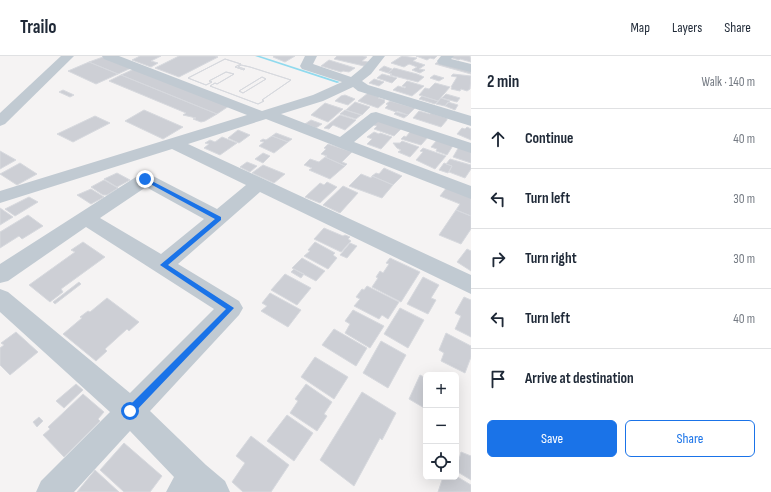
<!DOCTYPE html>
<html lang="en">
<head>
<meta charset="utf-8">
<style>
  :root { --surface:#fff; --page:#f2f2f3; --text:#1f2937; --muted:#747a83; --line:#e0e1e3; --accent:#1a73e8 }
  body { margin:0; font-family:"Sofia Sans Condensed",sans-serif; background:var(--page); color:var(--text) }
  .controls { position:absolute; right:12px; bottom:12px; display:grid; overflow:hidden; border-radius:6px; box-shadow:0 4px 16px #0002 }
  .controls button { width:36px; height:36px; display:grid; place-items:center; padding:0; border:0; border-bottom:1px solid var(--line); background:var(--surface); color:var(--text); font:20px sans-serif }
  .stop { position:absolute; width:12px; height:12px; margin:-9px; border:3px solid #1a73e8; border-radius:50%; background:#fff }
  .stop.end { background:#1a73e8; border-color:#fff; box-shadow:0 1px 4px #0008 }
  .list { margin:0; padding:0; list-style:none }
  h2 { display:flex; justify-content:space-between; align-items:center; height:52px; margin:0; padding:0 16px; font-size:17px }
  h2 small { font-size:13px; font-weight:400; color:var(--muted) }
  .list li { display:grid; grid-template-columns:26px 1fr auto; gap:12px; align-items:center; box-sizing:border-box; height:60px; padding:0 16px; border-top:1px solid var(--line) }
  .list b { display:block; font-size:15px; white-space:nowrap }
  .list em { font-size:13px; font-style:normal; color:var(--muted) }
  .actions { display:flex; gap:8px; padding:12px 16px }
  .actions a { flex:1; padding:9px 0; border:1px solid var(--accent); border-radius:6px; text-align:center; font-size:14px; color:var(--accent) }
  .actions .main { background:var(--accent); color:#fff }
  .icon { flex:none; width:22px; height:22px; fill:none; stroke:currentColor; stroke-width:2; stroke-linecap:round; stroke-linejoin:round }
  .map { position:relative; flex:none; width:471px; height:436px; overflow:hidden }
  header { display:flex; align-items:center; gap:24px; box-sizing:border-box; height:56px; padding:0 20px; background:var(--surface); border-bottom:1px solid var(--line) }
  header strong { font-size:19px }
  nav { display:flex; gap:22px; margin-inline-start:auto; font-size:14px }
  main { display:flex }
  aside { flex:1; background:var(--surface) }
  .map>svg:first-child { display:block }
</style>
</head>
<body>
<header>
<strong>Trailo</strong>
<nav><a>Map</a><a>Layers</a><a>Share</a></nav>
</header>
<main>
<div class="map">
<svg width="471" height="436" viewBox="0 0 471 436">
  <rect width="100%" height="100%" fill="#f5f3f3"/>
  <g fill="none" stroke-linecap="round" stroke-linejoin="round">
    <path fill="#90daee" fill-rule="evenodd" d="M255 0H260L340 26 337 27Z"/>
  </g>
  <path fill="#cdcfd5" stroke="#d7d9de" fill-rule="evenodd" d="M140 0H161L151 5 158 7 151 11 132 4Z
    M179 0H215L218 1 179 21 155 12Z
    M295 0 285 6 273 1 274 0Z
    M337 0H363L367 1 362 5 368 6 364 10 334 3Z
    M402 0 417 2 413 5 425 9 419 13 425 14 420 17 412 14 417 11 409 8 404 11 391 7Z
    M416 0H437L434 3 430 2 427 4Z
    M446 0H470L471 6 460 3 459 4Z
    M103 1 131 12 118 18 89 6Z
    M225 3 241 8 235 11 244 14 245 13 238 11 241 9 250 11 291 24 262 44 264 45 258 48 210 30 215 27 217 28 234 18 226 16 209 25 212 26 206 29 188 22ZM262 21 266 23 243 37 239 35Z
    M225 3 241 8 235 11 244 14 245 13 238 11 241 9 250 11 291 24 262 44 264 45 258 48 210 30 215 27 217 28 234 18 226 16 209 25 212 26 206 29 188 22Z
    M329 4 355 12 349 16 343 15 341 16 321 10Z
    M440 4 471 12V18L435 8Z
    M89 6 118 18 96 28 68 15Z
    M384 10 392 13 388 17 379 14Z
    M394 12 417 18 424 21 418 26 390 19 392 18 388 17Z
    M134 13 229 50 217 58 121 19Z
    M382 18 397 22 392 27 377 22Z
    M453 18 471 20 470 33 467 35 461 33 460 35 451 33 452 31H451L457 21 451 20Z
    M121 19 217 58 205 65 201 66 193 63 196 62 183 59 186 57 109 25Z
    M434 19 444 22 439 25 430 22Z
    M262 21 266 23 243 37 239 35Z
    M374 23 384 26 379 30 369 27Z
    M407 25 424 30 412 40 393 34 398 30 405 32 406 31 402 30Z
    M435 27 450 31 438 45 419 39 425 32 429 33Z
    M63 34 74 39 70 41 59 36Z
    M368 37 379 41 378 42 385 44 384 45 385 46 378 52 358 45Z
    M446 38 460 42 457 46 442 42Z
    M345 39 355 43 348 49 335 45 341 40Z
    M422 40 438 45 435 48 419 43Z
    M441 42 450 45 445 50 436 48Z
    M390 45 415 52 408 59 396 56 385 52 388 49 386 48Z
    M355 46 370 51 362 59 346 54Z
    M448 46 458 49 455 54 445 50Z
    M325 47 343 53 328 66 311 59Z
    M144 54 183 71 163 83 125 65Z
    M345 54 361 59 356 63 340 58Z
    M397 55 408 59 404 62 394 58Z
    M419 55 430 58 431 57 447 62V64L441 71 413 62Z
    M340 59 356 64 345 74 333 69 329 73 324 72Z
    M95 60 110 67 73 86 57 78Z
    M311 64 322 68 316 72 305 68Z
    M379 64 403 71 394 80 374 73 377 70 374 69Z
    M467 71 471 73V84L457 78 462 72 465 73Z
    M413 72 429 80 421 89 401 83 404 80 406 81Z
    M238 74 250 79 239 87 228 82Z
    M374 76 379 78 380 77 392 81 381 93 367 88 372 83 367 81Z
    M276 77 292 83 288 86 272 80Z
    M272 80 288 86 274 97 259 90 264 86 260 85 263 83 266 84Z
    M222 81 237 87 220 99 204 92 209 88 205 87 210 84 215 86Z
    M437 84 454 88 447 99 436 95 437 93 431 91Z
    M402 85 419 91 410 101 398 96 401 94 397 92 393 87H400Z
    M328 88 352 96 342 106 347 108 345 110 325 101 327 100 321 98 326 93 324 92Z
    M460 89 471 95V107L453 101Z
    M423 92 446 100 435 113 416 104 423 96 420 95Z
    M0 95 16 104 0 113Z
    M263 97 270 100 263 107 255 103Z
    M325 101 345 110 330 123 309 114 312 112 304 109 310 103 319 106Z
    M450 103 471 109V113L465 122 449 116 452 110 446 108Z
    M247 106 257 110 250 116 240 111Z
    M20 107 37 118 17 129 0 118Z
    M444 107 452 110 448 117 439 114Z
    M263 109 285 118 274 127 252 117Z
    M384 112 402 120 393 129 372 120 376 117 379 118Z
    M117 117 130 124 117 131 104 123Z
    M361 118 371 122 372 120 393 129 382 142 349 130Z
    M104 124 118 132 107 139H103L91 131Z
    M327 126 337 131 320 147 305 141 320 127 324 129Z
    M343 130 358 137 340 157 323 149Z
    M447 131 471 140V160L456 154 460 148 440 140Z
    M91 133 104 141 91 148 77 139Z
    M29 141 38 146 15 160 5 153Z
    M0 152 13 161 0 169Z
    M456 154 471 160V173L461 188 439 179Z
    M28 159 43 170 22 183 19 180 0 192V176Z
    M324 172 343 180 345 179 350 181 348 183 351 185 341 196 314 183Z
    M83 186 105 201 61 233 63 236 50 246 29 229 75 196 71 194Z
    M315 186 335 197 333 199 337 202 328 213 304 200 310 195 308 194Z
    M350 187 357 190 347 202 340 199Z
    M467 193 471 195V215L457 206Z
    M302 202 325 215 316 225 292 212Z
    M390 202 420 216 401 246 372 231 378 222 376 221 380 215 383 217 389 208 386 207Z
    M294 213 304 218 301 222 291 216Z
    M285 218 311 232 297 249 271 234Z
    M423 221 439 229 431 242 436 244 428 258 407 248Z
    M79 226 81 228 55 248 53 246Z
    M367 230 399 246 388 263 382 259 379 263 354 250 360 243 356 241 362 233 364 234Z
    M270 237 301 254 288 271 261 255 267 250 262 247Z
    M464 241 471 244V281L455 273 461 260 455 257Z
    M107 242 139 266 129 275 127 273 105 293 107 295 96 305 63 278 82 262 80 261 88 255 90 256Z
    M400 252 424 264 408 292 384 278Z
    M353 254 384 270 370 292 345 277 350 268 345 265Z
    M334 273 367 292 356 310 322 289Z
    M16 276 38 296 10 319 0 309V292L4 289 1 287Z
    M446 277 471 290V301L465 317 441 305 444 297 439 294Z
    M381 285 406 299 388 332 363 317Z
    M315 301 348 321 334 343 301 321Z
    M420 319 426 322V353L409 343Z
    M76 328 83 334 64 352 56 345Z
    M306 328 332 346 324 358 327 360 317 375 290 357 298 345 295 343Z
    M362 336 396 357 382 384 380 382 354 430 320 404Z
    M83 338 104 356 98 363 100 365 64 401 43 379 50 373 48 371Z
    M287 359 313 377 294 405 267 385Z
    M39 361 43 365 37 371 33 366Z
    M251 380 289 409 271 436H243L232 426 245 407 236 400Z
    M124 387 162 420 150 436H124L100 414Z
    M461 396 471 400V424L456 415Z
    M95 414 119 436H77Z
    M456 420 471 429V436H438L443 421H456Z"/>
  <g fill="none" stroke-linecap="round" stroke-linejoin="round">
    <path fill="#c1cad2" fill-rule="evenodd" d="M102 0H119L262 55 313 39 342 26 302 13 300 10 305 0H317L313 8 351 21 362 12 373 0H385L371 18 362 25 368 29 471 60V70L358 35 353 31 323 45 281 58 340 81 371 57 376 56 471 87V97L378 66 354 86 471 130V143L266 63 188 88 471 219V238L260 136 178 208 239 245 243 252 239 259 150 355 206 409 225 425 230 436H166L174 421 130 375 74 436H36L41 425 110 356 0 256V233L8 236 130 337 214 253 86 171 8 225 0 227V208L139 119 145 118 151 119 217 153 246 129 172 93 0 147V135L247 59 104 3ZM146 131 204 163 161 198 100 162Z
      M441 0H454L451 3 471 8V16L439 8 437 5Z"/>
    <path fill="#c1cad2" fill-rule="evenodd" d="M61 0H74L5 68 0 70V57Z"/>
  </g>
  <path fill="#1a73e8" d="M143 122H146L221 161V164L168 209 234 252 133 358 130 359 127 358 126 355 127 352 226 253 160 209 215 163 143 124Z"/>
</svg>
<div class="controls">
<button>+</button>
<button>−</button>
<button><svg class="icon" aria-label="locate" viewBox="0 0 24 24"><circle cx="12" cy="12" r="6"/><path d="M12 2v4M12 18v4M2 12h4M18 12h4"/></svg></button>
</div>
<div class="stop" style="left:130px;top:355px"></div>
<div class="stop end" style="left:145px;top:123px"></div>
</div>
<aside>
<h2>2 min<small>Walk · 140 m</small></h2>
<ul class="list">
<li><svg class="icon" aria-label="ahead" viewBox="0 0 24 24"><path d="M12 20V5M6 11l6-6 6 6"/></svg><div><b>Continue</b></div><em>40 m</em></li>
<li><svg class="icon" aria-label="left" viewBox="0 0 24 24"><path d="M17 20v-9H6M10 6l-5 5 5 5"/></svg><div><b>Turn left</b></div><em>30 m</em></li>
<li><svg class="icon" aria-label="right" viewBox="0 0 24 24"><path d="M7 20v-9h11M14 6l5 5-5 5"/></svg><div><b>Turn right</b></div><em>30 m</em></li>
<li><svg class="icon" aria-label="left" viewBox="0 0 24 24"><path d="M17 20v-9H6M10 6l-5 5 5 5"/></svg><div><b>Turn left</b></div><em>40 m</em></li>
<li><svg class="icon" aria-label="arrive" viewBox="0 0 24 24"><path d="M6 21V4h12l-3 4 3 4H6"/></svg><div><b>Arrive at destination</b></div></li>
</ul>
<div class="actions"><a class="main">Save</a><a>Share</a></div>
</aside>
</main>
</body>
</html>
